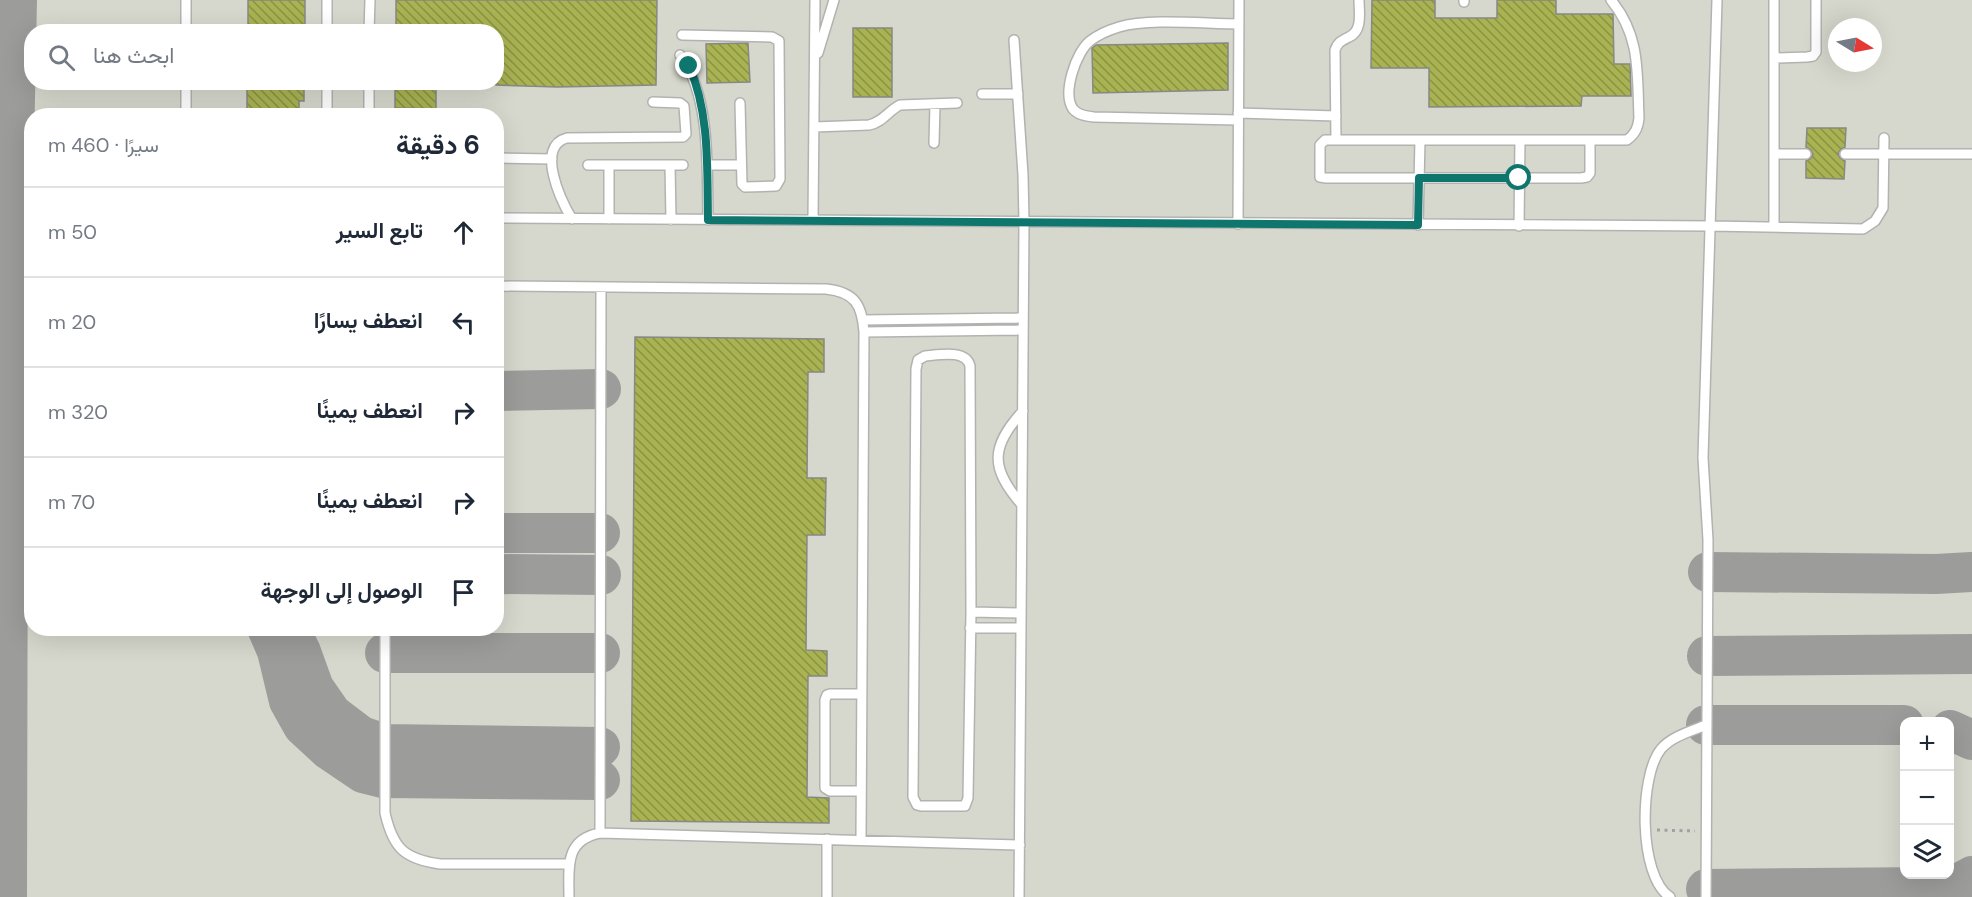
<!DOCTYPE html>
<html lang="ar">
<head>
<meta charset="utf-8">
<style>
  :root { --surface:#fff; --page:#f6f6f7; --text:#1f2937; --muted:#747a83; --line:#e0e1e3 }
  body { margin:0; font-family:"DM Sans",Vazirmatn,sans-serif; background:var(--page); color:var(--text); direction:rtl }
  .controls { position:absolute; right:18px; bottom:18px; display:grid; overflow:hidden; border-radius:12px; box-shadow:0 6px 24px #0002 }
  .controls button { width:54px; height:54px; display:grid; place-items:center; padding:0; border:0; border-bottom:2px solid var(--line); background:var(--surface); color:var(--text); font:30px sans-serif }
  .compass { position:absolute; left:1828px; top:18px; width:54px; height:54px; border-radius:50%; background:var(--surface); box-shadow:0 6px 24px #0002; rotate:100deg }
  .stop { position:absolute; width:18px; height:18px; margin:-14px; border:4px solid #0f766e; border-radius:50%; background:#fff }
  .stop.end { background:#0f766e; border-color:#fff; box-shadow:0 2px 6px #0008 }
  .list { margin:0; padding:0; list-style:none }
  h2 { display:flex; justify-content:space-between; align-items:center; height:78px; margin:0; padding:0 24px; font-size:26px }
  h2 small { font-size:20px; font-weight:400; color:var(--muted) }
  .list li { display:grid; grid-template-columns:39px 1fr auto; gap:18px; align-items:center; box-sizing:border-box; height:90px; padding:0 24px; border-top:2px solid var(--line) }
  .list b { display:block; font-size:22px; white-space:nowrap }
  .list em { font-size:20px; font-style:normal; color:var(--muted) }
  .icon { flex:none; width:33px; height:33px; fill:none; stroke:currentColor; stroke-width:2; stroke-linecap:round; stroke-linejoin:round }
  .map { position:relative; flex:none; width:1972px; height:897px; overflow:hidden; direction:ltr }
  .search { position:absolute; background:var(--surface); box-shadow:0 6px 24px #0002; left:24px; top:24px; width:480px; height:66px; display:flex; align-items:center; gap:15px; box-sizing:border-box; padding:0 21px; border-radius:24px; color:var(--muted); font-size:22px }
  .panel { position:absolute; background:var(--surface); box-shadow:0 6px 24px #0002; left:24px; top:108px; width:480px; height:528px; border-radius:24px; direction:rtl }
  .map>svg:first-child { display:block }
</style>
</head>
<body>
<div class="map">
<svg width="1972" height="897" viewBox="0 0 1972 897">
  <defs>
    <pattern id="building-back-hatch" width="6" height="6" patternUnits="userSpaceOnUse" patternTransform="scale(1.5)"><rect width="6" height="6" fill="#a9b352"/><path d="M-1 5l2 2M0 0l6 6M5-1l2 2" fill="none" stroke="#8a9244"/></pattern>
  </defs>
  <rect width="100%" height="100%" fill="#e3e3e0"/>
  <path fill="#d6d8cd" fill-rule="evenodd" d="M0 0H1972V897H0ZM1837 27H1873V63H1837ZM32 32H496V82H32ZM32 116H496V628H32ZM1904 722H1950V874H1904Z"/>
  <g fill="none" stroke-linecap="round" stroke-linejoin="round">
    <path stroke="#9c9c9a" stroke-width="40" d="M496 391 601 389
      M496 533H600
      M1708 572 1936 574 1972 572
      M496 574 601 575
      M267 628 277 651 289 701 303 726 329 750 363 773 383 778 600 780
      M294 638 301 652 314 688 332 714 361 736 384 744 600 747
      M385 653H600
      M1707 656 1972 654
      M1706 725H1904
      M1950 730 1972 740
      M1706 889 1935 887 1959 883 1972 876
      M7 897 8 441 17 0"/>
  </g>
  <path fill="url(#building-back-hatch)" stroke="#888885" stroke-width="1.5" d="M248 0H305V32H248Z
    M396 0H657L656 85 557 87 496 85V32H396Z
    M1372 0H1435V18H1497V0H1556V14H1613L1614 64H1630L1631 96H1582L1581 106 1429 107V68H1371Z
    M853 28H892V97H853Z
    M748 43 750 82 707 83 706 44Z
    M1228 43V90L1093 93 1092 48 1096 45Z
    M247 82H304V101H299V116H247Z
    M395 82H436V109L395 108Z
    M1807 128H1846L1845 147 1841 149 1838 153 1840 158 1845 161 1844 179 1806 178V161L1810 159 1813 155 1811 150 1806 147Z
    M635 337 824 339V372H808L807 478H826L825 535H807L806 650 827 651V676H808L807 797 829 798V823L631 821Z"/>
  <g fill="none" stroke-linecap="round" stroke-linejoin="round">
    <g stroke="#b2b3b0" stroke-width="12">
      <path id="service" d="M186 0V32
        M1774 0V227
        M1464 2V0
        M327 32V0
        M369 32 370 0
        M682 35 772 37 779 41 780 179 776 186 745 187 742 184 740 103
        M1014 40 1023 175 1024 221 1019 897
        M818 53 834 0
        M680 55C711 95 707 171 708 220
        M1774 58 1807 57 1813 56 1816 52V0
        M186 82V116
        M982 94H1018
        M1238 113 1336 116
        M327 116V82
        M369 116V82
        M1238 120 1094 117C1086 116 1078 115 1073 109 1062 93 1076 52 1090 41 1099 34 1109 30 1119 27 1150 18 1205 24 1239 24
        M814 127 869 125C883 122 888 111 900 105L957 103
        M1336 140 1335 50C1338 42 1341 41 1349 37 1363 31 1359 12 1359 0
        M1590 141V173L1587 177 1581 178H1326L1320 177V145L1325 140H1627C1635 134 1638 128 1639 118 1637 74 1641 36 1611 0
        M934 143 935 104
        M1775 154H1806
        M1845 154H1972
        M496 158 552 159
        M588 165H683
        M670 165 671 220
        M707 165H741
        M496 218 1711 226 1863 229 1875 221 1883 208 1884 138
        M572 219C561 201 535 146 567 138L683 137 686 134 684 106 680 103 653 102
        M609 219V165
        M813 220 815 0
        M1238 224 1239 0
        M1418 225 1420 140
        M1519 226 1520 140
        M496 286 826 289C855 292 862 305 864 332L861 840
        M863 320 1023 318
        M864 332 1023 330
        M925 356C939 355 966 349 970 366L971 612 968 798 965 806H921L917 805 913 797 916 369 918 360Z
        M1022 505C990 468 990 447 1023 411
        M971 612 1021 613
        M385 628V813C393 848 404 859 440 864H569
        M970 628H1021
        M861 791H830L825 788V700L827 695 830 694H862
        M600 833 601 288
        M569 897C569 868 564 840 600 833L1020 845
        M827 897V839
        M1670 897C1638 876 1639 776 1661 749 1672 736 1692 731 1706 725
        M1706 897 1708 540 1703 458 1717 0"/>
    </g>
    <path stroke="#a1a19f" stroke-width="3" stroke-dasharray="3 4.5" stroke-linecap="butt" d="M1657 830 1695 831"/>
    <use href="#service" stroke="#fff" stroke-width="9"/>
  </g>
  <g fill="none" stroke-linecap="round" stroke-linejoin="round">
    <path stroke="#0f766e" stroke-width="8" d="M689 66C710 113 707 169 708 220L1418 225 1419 178H1519"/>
  </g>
</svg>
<div class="controls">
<button>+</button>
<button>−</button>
<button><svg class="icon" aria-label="layers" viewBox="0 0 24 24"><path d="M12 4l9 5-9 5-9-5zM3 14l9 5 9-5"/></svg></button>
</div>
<svg class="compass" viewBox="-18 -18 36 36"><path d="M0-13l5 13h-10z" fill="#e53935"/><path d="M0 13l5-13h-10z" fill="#747a83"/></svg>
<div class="stop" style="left:1519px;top:178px"></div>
<div class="stop end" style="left:689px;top:66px"></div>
<div class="search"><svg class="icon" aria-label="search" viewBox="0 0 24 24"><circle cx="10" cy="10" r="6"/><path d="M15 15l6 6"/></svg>ابحث هنا</div>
<section class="panel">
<h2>6 دقيقة<small>سيرًا · 460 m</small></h2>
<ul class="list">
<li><svg class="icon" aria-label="ahead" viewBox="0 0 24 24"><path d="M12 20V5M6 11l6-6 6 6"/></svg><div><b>تابع السير</b></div><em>50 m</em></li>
<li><svg class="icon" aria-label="left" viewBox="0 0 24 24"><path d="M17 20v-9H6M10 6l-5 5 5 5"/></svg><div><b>انعطف يسارًا</b></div><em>20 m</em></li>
<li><svg class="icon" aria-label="right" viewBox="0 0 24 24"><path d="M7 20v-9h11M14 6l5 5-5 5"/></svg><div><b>انعطف يمينًا</b></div><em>320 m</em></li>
<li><svg class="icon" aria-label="right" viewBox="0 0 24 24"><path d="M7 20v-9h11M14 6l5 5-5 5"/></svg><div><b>انعطف يمينًا</b></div><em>70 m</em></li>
<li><svg class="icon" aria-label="arrive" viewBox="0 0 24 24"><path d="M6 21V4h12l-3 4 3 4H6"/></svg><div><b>الوصول إلى الوجهة</b></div></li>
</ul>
</section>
</div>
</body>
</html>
